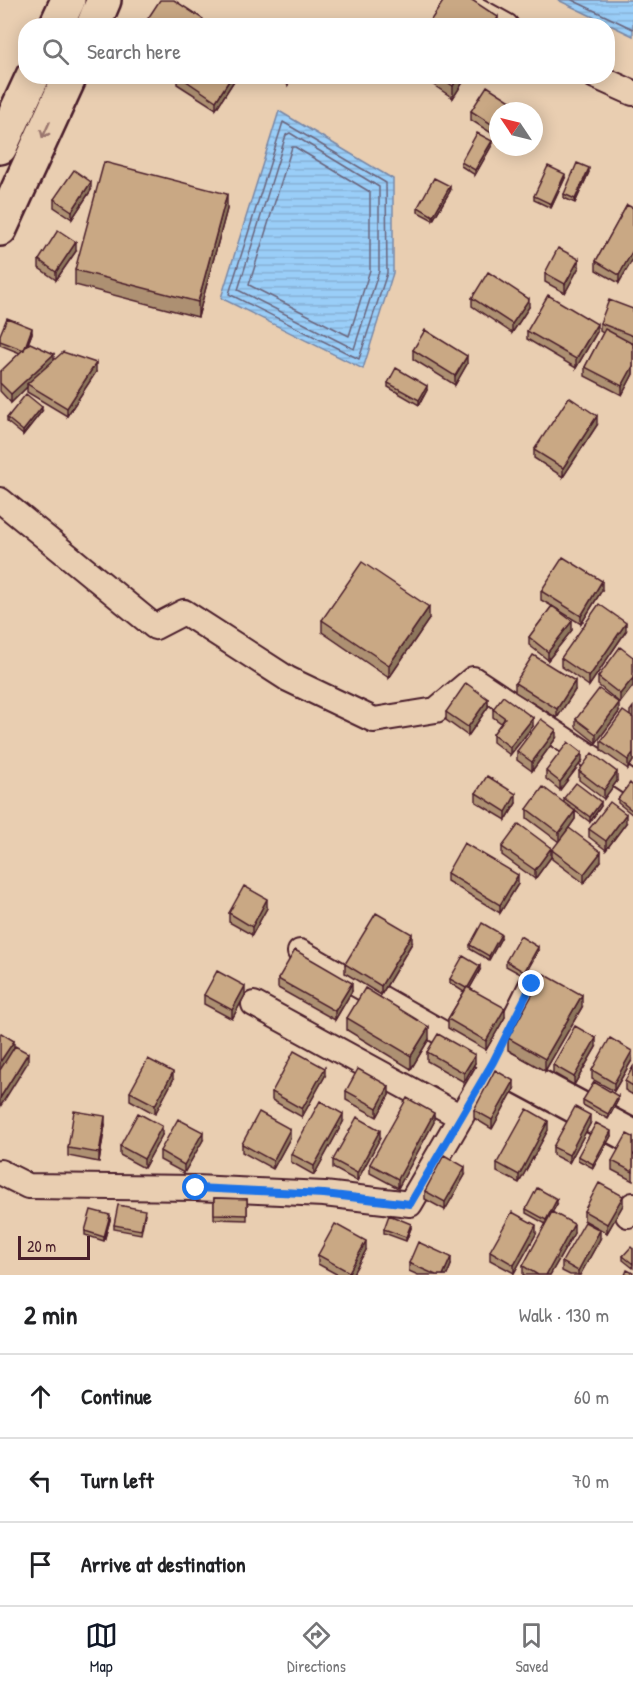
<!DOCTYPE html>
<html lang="en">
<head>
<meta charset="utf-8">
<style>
  :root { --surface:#fff; --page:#f6f6f6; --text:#202124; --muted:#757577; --line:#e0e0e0; --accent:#111827 }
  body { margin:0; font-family:"Patrick Hand",sans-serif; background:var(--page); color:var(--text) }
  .compass { position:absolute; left:489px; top:102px; width:54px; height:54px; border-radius:50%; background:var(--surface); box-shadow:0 3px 15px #0003; rotate:305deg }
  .scale { position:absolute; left:18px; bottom:15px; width:72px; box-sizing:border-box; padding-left:6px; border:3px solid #4a1f2b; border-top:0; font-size:16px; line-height:21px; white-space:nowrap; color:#4a1f2b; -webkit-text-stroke:4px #e9ceb1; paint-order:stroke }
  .stop { position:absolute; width:18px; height:18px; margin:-14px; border:4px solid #1a73e8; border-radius:50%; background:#fff }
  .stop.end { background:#1a73e8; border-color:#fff; box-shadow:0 2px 6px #0008 }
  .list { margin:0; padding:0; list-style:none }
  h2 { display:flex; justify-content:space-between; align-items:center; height:78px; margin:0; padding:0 24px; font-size:26px }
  h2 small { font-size:20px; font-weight:400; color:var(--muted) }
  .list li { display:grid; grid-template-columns:39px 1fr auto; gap:18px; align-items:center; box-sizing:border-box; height:84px; padding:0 24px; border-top:2px solid var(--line) }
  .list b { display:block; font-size:22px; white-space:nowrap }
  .list em { font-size:20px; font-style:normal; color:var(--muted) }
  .icon { flex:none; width:33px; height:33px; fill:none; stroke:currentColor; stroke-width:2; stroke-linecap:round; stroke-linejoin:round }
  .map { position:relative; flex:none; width:633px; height:1275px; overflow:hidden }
  .search { position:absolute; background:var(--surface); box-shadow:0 3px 15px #0003; left:18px; right:18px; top:18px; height:66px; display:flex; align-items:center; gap:15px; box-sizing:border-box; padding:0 21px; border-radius:24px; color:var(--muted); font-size:22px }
  .sheet { height:330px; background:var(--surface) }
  nav { display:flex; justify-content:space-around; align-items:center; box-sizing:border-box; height:84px; border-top:2px solid var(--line); background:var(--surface); font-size:16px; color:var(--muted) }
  nav a { display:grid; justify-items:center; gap:3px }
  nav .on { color:var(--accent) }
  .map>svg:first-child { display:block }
</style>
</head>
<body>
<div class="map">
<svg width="633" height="1275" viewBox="0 0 633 1275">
  <defs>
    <pattern id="water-rules" width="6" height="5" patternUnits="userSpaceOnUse" patternTransform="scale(1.5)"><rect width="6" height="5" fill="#9acef8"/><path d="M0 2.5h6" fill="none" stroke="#86b0d5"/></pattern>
  </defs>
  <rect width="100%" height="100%" fill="#e9ceb1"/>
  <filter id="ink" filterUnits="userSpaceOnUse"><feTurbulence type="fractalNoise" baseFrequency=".0167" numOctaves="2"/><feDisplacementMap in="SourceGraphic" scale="12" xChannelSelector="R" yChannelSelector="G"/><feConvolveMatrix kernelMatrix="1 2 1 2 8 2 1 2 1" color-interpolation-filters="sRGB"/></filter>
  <g filter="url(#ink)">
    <path fill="url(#water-rules)" stroke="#7a88a6" stroke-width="1.5" d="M558 0H633V36Z
      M279 111 393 179V273L363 369 221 298Z"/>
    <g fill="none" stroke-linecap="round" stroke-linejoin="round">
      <path stroke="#6a657d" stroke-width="1.5" d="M572 0 633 29
        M283 122 386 183 387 273 359 359 229 294Z
        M290 133 379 187V271L354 349 238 290 286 135Z
        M292 147H295L370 192V270L349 336 249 285Z"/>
      <g stroke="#4a1f2b" stroke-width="28">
        <path id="street" d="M459 0 506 26
          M595 76 633 93
          M0 500 155 627 184 612 288 679 374 720 436 710 473 679 633 785
          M300 952 493 1062
          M254 1004 461 1117
          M0 1172 28 1186 196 1188 324 1194 410 1204 493 1062 532 984
          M628 1215 633 1205"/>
      </g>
      <g stroke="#4a1f2b" stroke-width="38">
        <path id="secondary" d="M56 26 68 0
          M93 26 104 0
          M0 147 33 76
          M0 229 70 76
          M493 1062 633 1137"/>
      </g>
      <use href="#street" stroke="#e9ceb1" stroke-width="24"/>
      <use href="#secondary" stroke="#e9ceb1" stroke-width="33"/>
    </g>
    <path fill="#ad9072" stroke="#4a1f2b" stroke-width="1.5" d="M177 76H237L216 109 177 84Z
      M275 76H294L288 85Z
      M420 76H467L453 98Z
      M512 110 498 111V133L496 136 471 120V111Z
      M492 145 475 175 461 166V162Z
      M589 172 575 203 564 198V194Z
      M565 178 551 208 534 200V196Z
      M91 190 72 219 54 207V199Z
      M450 191 433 220 418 212V207Z
      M627 205 619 283 596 270V261Z
      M227 209 198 317 75 285V270Z
      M76 251 56 280 39 268V260Z
      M579 267 565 293 545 282V273Z
      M472 298 529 307 512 333 472 306Z
      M633 309V374L622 395 585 376V367L603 333 600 331V323Z
      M527 331 597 332 576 368 527 339Z
      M32 333 27 346 54 359 96 372 67 416 27 392V387L11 403 0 391V372L20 353 0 345V335Z
      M413 350 467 364 455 385 413 359Z
      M388 383 427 390 419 405 388 387Z
      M42 411 23 435 7 422V418Z
      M597 425 563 477 534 458V450Z
      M602 590 581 624 552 606 572 630 548 660 529 645V637L552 606 541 600V591Z
      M429 619 389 678 322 632V620Z
      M626 631 589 686 561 666V658Z
      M633 657 620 703 598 685V677Z
      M515 683 575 690 557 718 515 692Z
      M488 707 468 736 446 720V712Z
      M633 707V761L628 769 601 750V741L630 716V711Z
      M493 709 533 726 510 755 493 742V734L501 723 493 717Z
      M619 712 596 743 576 727V719Z
      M556 738 532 771 517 760V751Z
      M582 761 560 790 546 779V771Z
      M579 771 617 781 604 799 579 780Z
      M633 786V815L618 803V799Z
      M476 793 516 803 506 820 476 802Z
      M564 798 601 806 590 822 575 811V819L559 842 527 818V809L564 802Z
      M626 823 606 850 589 837V829Z
      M502 847 551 857 535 879 502 855Z
      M552 850 601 861 584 883 552 859Z
      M447 873 518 884 500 913 447 881Z
      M267 908 252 935 229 922V913Z
      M501 938 489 960 470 949V945Z
      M412 943 381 995 345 973V964Z
      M538 951 524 976 506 966V961Z
      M480 970 470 988 505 1017 486 1050 448 1028V1019L464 992 450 983V979Z
      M278 979 352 991 335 1020 278 988Z
      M204 995H245L232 1019 204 1004Z
      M582 1007 545 1071 508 1050V1038Z
      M347 1018 429 1039 411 1069 347 1030Z
      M596 1047 574 1085 553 1073V1065Z
      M427 1052 475 1063 464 1082 427 1061Z
      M632 1060 614 1091 592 1079V1070Z
      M633 1067V1095L625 1090V1081Z
      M325 1076 302 1117 272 1100V1092Z
      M173 1080 155 1114 130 1100V1092Z
      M514 1089 492 1129 474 1118V1110Z
      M346 1091 389 1095 377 1117 346 1100Z
      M583 1100H618L608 1119 583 1105Z
      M343 1122 314 1175 291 1162V1154Z
      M434 1122 398 1188 370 1173V1164Z
      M590 1124 569 1163 553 1155V1147Z
      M105 1125 99 1162 68 1156V1148Z
      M548 1130 519 1183 497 1172V1163Z
      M162 1135 144 1168 120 1155V1146Z
      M611 1136 593 1168 578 1160V1156Z
      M633 1137V1181L612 1170V1161Z
      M290 1138 273 1169 242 1152V1144Z
      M380 1138 357 1181 333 1168V1160Z
      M203 1140 184 1173 160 1160V1151Z
      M465 1175 445 1210 425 1199V1191Z
      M214 1198 247 1199V1220L214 1219Z
      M557 1204 552 1212 574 1233 550 1275H523V1266L546 1224 526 1213V1209Z
      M623 1205 607 1233 584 1220V1211Z
      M145 1214 141 1234 114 1229V1225Z
      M110 1220 104 1241 85 1235V1231Z
      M411 1228 406 1241 384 1233V1229Z
      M536 1234 514 1273 490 1260V1251Z
      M600 1239 580 1275H570L562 1271V1262Z
      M633 1249V1268L623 1260V1256Z
      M366 1250 352 1275H338L318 1264V1255Z
      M409 1263 451 1265 447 1275H418L409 1271Z"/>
    <path fill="#8d765c" stroke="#4a1f2b" stroke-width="1.5" d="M498 17V26H493Z
      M232 76H237L216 109V101Z
      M294 76 288 85V77Z
      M459 76H467L453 98V86Z
      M512 102V110L506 111Z
      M498 125V133L496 136V127Z
      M492 141V145L475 175V170Z
      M589 168V172L575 203V199Z
      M565 174V178L551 208V204Z
      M91 182V190L72 219V211Z
      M450 186V191L433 220V216Z
      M227 194V209L198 317V302Z
      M76 242V251L56 280V272Z
      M633 250V259L619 283V275Z
      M579 259V267L565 293V284Z
      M529 299V307L512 333V324Z
      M597 324V332L576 368V359Z
      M32 328V333L24 354V350Z
      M54 354V362L27 384V387L11 403V394Z
      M467 356V364L455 385V376Z
      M96 363V372L67 416V408Z
      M633 366V374L622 395V386Z
      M427 386V390L419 405V400Z
      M42 407V411L23 435V431Z
      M597 416V425L563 477V468Z
      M602 581V590L581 624V616Z
      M429 607V619L389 678V665Z
      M572 621V630L548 660V652Z
      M626 623V631L589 686V677Z
      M633 678V686L620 703V694Z
      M575 681V690L557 718V709Z
      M488 699V707L468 736V727Z
      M619 703V712L596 743V734Z
      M533 718V726L510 755V747Z
      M556 730V738L532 771V762Z
      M582 753V761L560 790V782Z
      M633 753V761L628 769V760Z
      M617 772V781L604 799V790Z
      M516 794V803L506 820V812Z
      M601 802V806L590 822V817Z
      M575 811V819L559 842V833Z
      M626 814V823L606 850V841Z
      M551 848V857L535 879V870Z
      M601 852V861L584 883V874Z
      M518 875V884L500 913V905Z
      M267 899V908L252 935V927Z
      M412 934V943L381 995V986Z
      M501 934V938L489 960V956Z
      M538 947V951L524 976V972Z
      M480 966V970L467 993V989Z
      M352 983V991L335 1020V1011Z
      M245 986V995L232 1019V1010Z
      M582 995V1007L545 1071V1059Z
      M505 1008V1017L486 1050V1041Z
      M429 1027V1039L411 1069V1056Z
      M596 1038V1047L574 1085V1077Z
      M14 1041V1049L0 1071V1062Z
      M632 1051V1060L614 1091V1083Z
      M28 1053V1062L0 1107V1098Z
      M475 1055V1063L464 1082V1073Z
      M325 1068V1076L302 1117V1109Z
      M173 1072V1080L155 1114V1105Z
      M514 1081V1089L492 1129V1120Z
      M389 1086V1095L377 1117V1108Z
      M618 1096V1100L608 1119V1114Z
      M434 1113V1122L398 1188V1179Z
      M343 1114V1122L314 1175V1166Z
      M590 1115V1124L569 1163V1155Z
      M105 1116V1125L99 1162V1153Z
      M548 1121V1130L519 1183V1175Z
      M162 1126V1135L144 1168V1159Z
      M290 1129V1138L273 1169V1161Z
      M380 1130V1138L357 1181V1173Z
      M611 1131V1136L593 1168V1164Z
      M203 1132V1140L184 1173V1165Z
      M465 1167V1175L445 1210V1202Z
      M623 1196V1205L607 1233V1224Z
      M557 1199V1204L546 1224V1220Z
      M110 1215V1220L104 1241V1237Z
      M411 1224V1228L406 1241V1237Z
      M574 1224V1233L550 1275H546Z
      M536 1225V1234L514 1273V1265Z
      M600 1230V1239L580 1275H578V1271Z
      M366 1241V1250L352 1275H349V1272Z
      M451 1257V1265L447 1275H443Z"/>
    <path fill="#c9a884" stroke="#4a1f2b" stroke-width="1.5" d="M160 0H174L203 19 199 26H143Z
      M444 0H472L498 17 493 26H427Z
      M271 19 280 26H266Z
      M179 76H232L216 101Z
      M438 76H459L453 86Z
      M487 86 512 102 506 111H498V125L496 127 471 111Z
      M477 133 492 141 475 170 461 162Z
      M104 162 227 194 198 302 75 270Z
      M577 163 589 168 575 199 564 194Z
      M548 166 565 174 551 204 534 196Z
      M74 170 91 182 72 211 54 199Z
      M434 178 450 186 433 216 418 207Z
      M627 205 633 208V250L619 275 596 261Z
      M58 230 76 242 56 272 39 260Z
      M558 248 579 259 565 284 545 273Z
      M488 272 529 299 512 324 472 298Z
      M548 295 597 324 576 359 527 331Z
      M609 300 633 309V336L600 323Z
      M7 318 32 328 24 350 0 341V335Z
      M605 329 633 344V366L622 386 585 367Z
      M425 330 467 356 455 376 413 350Z
      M30 343 54 354 11 394 0 383V372Z
      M63 352 96 363 67 408 27 384Z
      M396 368 427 386 419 400 388 383Z
      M26 394 42 407 23 431 7 418Z
      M569 397 597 416 563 468 534 450Z
      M563 557 602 581 581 616 541 591Z
      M362 562 429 607 389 665 322 620Z
      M599 604 626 623 589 677 561 658Z
      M552 606 572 621 548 652 529 637Z
      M620 647 633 657V678L620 694 598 677Z
      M533 655 575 681 557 709 515 683Z
      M466 683 488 699 468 727 446 712Z
      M599 689 619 703 596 734 576 719Z
      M503 696 533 718 510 747 493 734 505 718 493 709Z
      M623 711 633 718V753L628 760 601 741Z
      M541 719 556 730 532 762 517 751Z
      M568 742 582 753 560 782 546 771Z
      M592 753 617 772 604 790 579 771Z
      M487 776 516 794 506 812 476 793Z
      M576 783 601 802 590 817 564 798Z
      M630 783 633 786V811L618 799Z
      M543 787 575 811 559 833 527 809Z
      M610 802 626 814 606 841 589 829Z
      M519 824 551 848 535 870 502 847Z
      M569 828 601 852 584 874 552 850Z
      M464 843 518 875 500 905 447 873Z
      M244 886 267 899 252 927 229 913Z
      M376 913 412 934 381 986 345 964Z
      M482 923 501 934 489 956 470 945Z
      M520 936 538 947 524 972 506 961Z
      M295 950 352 983 335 1011 278 979Z
      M463 956 480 966 468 987H467L466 988 450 979Z
      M217 971 245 986 232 1010 204 995Z
      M544 974 582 995 545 1059 508 1038Z
      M467 987 505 1008 486 1041 448 1019Z
      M365 988 429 1027 411 1056 347 1018Z
      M575 1026 596 1038 574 1077 553 1065Z
      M1 1033 14 1041 0 1062V1035Z
      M438 1034 475 1055 464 1073 427 1052Z
      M610 1038 632 1051 614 1083 592 1070Z
      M15 1046 28 1053 0 1098V1070Z
      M294 1051 325 1068 302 1109 272 1092Z
      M148 1059 173 1072 155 1105 130 1092Z
      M633 1067V1086L625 1081Z
      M358 1069 389 1086 377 1108 346 1091Z
      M495 1070 514 1081 492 1120 474 1110Z
      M594 1082 618 1096 608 1114 583 1100Z
      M407 1098 434 1113 398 1179 370 1164Z
      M320 1101 343 1114 314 1166 291 1154Z
      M575 1107 590 1115 569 1155 553 1147Z
      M527 1109 548 1121 519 1175 497 1163Z
      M74 1111 105 1116 99 1153 68 1148Z
      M259 1112 290 1129 273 1161 242 1144Z
      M138 1113 162 1126 144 1159 120 1146Z
      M357 1117 380 1130 357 1173 333 1160Z
      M178 1119 203 1132 184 1165 160 1151Z
      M596 1123 611 1131 593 1164 578 1156Z
      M627 1134 633 1137V1172L612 1161Z
      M444 1155 465 1167 445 1202 425 1191Z
      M599 1183 623 1196 607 1224 584 1211Z
      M537 1188 557 1199 546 1220 526 1209Z
      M214 1198 247 1199V1215L214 1214Z
      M118 1205 145 1210 141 1230 114 1225Z
      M91 1210 110 1215 104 1237 85 1231Z
      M512 1212 536 1225 514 1265 490 1251Z
      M552 1212 574 1224 546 1275H538L523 1266Z
      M389 1215 411 1224 406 1237 384 1229Z
      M585 1222 600 1230 578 1271 562 1262Z
      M335 1224 366 1241 349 1272 318 1255Z
      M418 1242 451 1257 443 1275H436L409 1263Z
      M631 1247 633 1249V1264L623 1256Z
      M627 1270 633 1273V1275H625Z"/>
    <defs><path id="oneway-shaft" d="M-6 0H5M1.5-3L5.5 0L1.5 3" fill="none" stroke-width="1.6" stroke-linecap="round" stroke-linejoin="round" transform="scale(1.5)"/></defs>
    <use stroke="#9a766e" href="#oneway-shaft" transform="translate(46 130) rotate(114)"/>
  </g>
  <g fill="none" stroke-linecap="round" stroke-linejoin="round" filter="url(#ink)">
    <path stroke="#1a73e8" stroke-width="8" d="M196 1188 324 1194 410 1204 493 1062 532 984"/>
  </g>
</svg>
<svg class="compass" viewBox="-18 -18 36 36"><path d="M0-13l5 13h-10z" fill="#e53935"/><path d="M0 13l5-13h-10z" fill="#757577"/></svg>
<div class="scale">20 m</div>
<div class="stop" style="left:196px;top:1188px"></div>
<div class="stop end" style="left:532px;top:984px"></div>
<div class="search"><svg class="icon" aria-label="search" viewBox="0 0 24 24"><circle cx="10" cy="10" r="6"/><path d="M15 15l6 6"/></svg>Search here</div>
</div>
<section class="sheet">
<h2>2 min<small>Walk · 130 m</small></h2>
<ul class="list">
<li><svg class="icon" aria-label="ahead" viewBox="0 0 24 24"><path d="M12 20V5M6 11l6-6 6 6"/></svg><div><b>Continue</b></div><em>60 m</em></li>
<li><svg class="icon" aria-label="left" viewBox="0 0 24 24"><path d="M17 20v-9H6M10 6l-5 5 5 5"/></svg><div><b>Turn left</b></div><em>70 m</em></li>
<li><svg class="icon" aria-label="arrive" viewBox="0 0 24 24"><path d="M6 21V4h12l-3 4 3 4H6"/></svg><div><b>Arrive at destination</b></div></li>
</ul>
</section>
<nav>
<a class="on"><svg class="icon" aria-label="map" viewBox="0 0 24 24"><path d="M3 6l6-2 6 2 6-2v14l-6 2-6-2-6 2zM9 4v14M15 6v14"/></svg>Map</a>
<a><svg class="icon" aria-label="directions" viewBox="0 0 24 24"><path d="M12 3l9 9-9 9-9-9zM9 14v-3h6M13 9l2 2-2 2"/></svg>Directions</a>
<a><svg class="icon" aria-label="saved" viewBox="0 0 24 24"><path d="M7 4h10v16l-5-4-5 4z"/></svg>Saved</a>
</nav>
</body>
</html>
